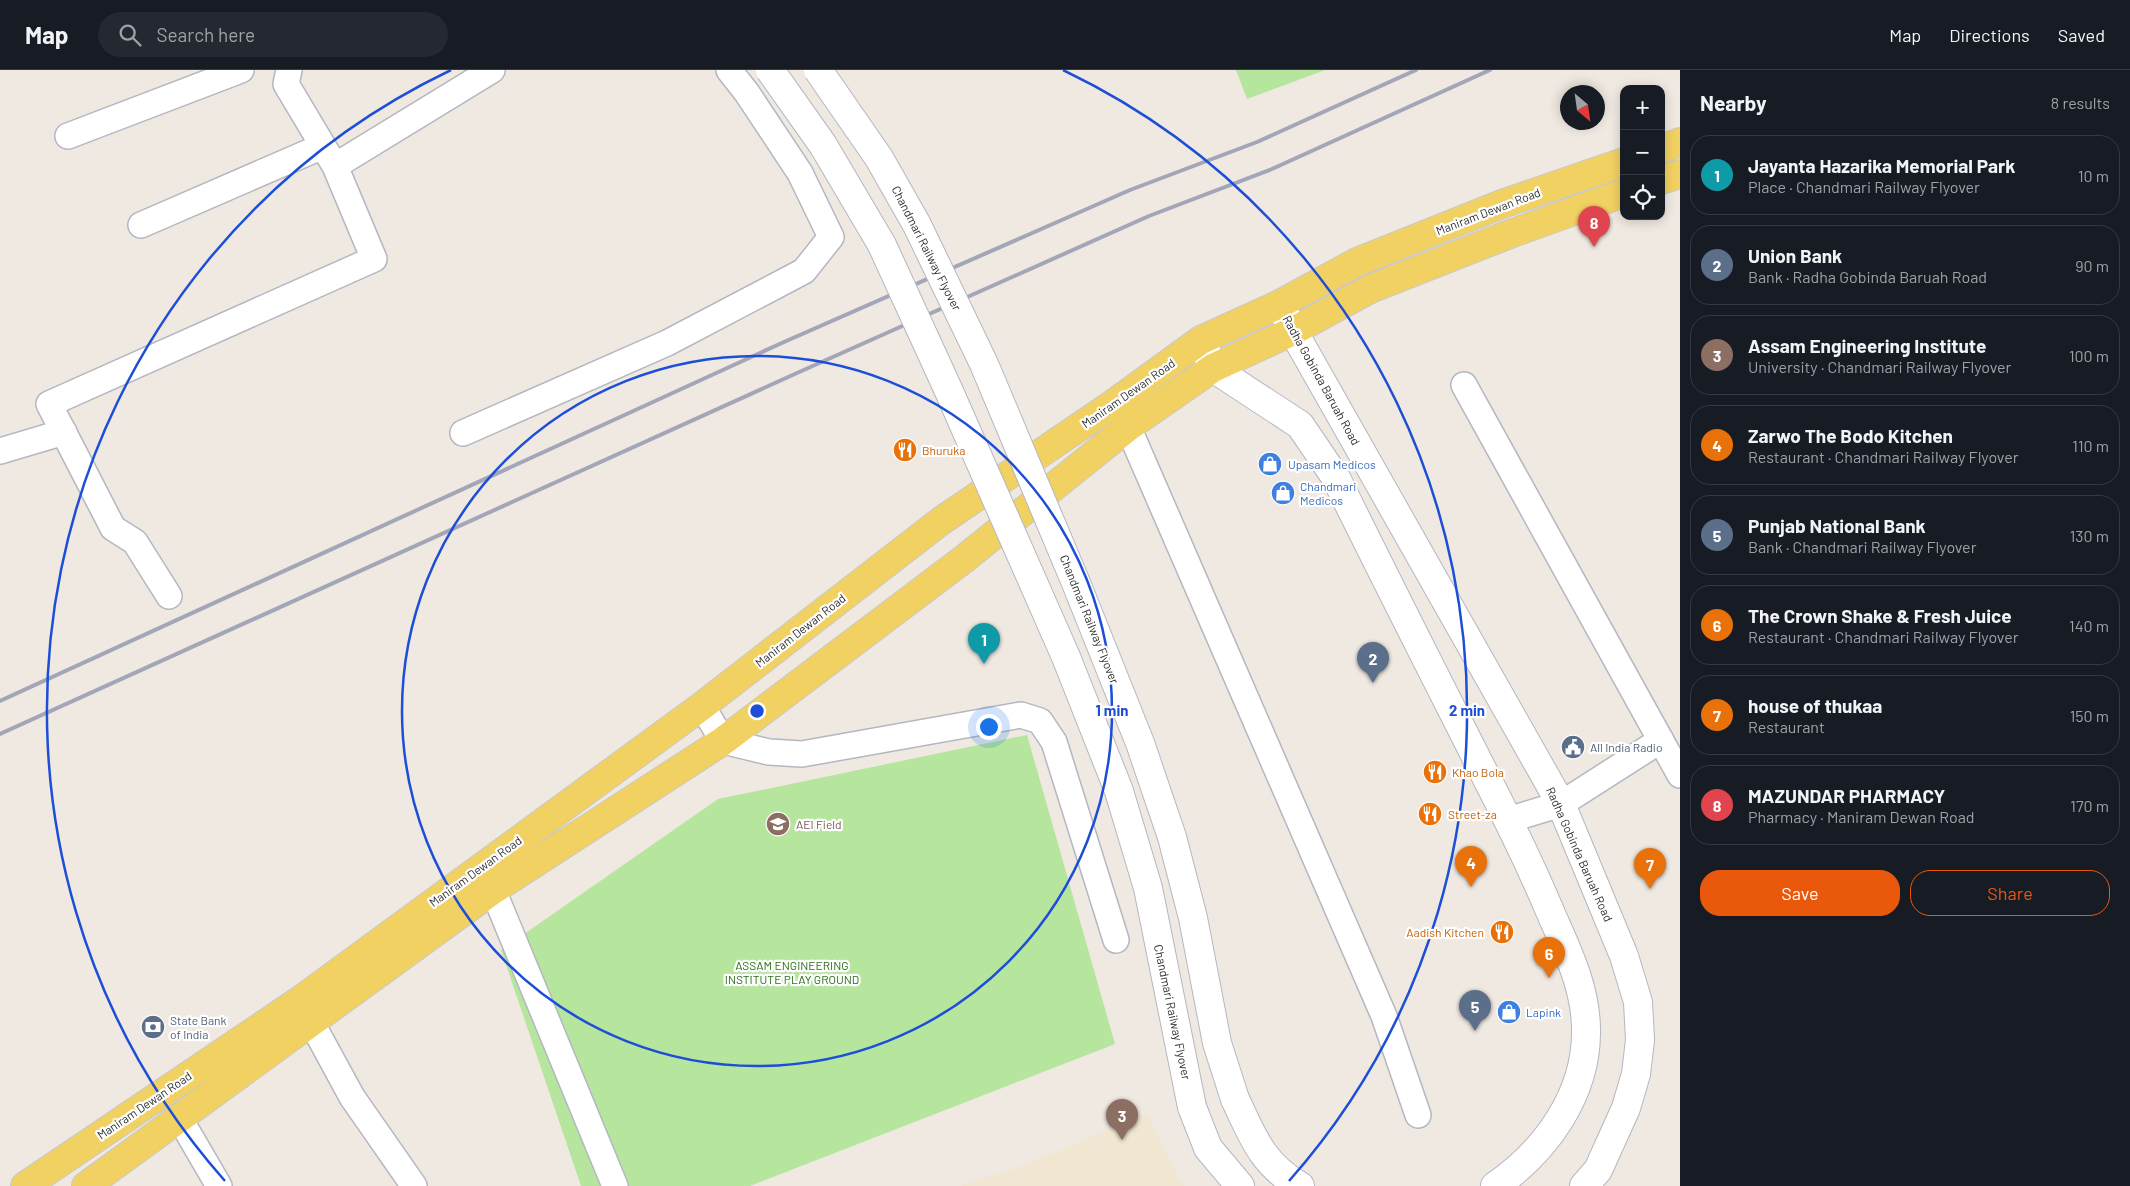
<!DOCTYPE html>
<html lang="en">
<head>
<meta charset="utf-8">
<style>
  :root { --surface:#171b24; --page:#242831; --text:#f1f3f6; --muted:#9ea1a6; --line:#363941; --accent:#ea580c }
  body { margin:0; font-family:Barlow,sans-serif; background:var(--page); color:var(--text) }
  .controls { position:absolute; right:15px; top:15px; display:grid; overflow:hidden; border-radius:10px; box-shadow:0 2px 12px #0003 }
  .controls button { width:45px; height:45px; display:grid; place-items:center; padding:0; border:0; border-bottom:1px solid var(--line); background:var(--surface); color:var(--text); font:25px sans-serif }
  .compass { position:absolute; left:1560px; top:15px; width:45px; height:45px; border-radius:50%; background:var(--surface); box-shadow:0 2px 12px #0003; rotate:151deg }
  .you { position:absolute; left:988px; top:656px; width:18px; height:18px; margin:-12px; border:4px solid #fff; border-radius:50%; background:#1a73e8; box-shadow:0 0 0 8px #1a73e833 }
  .badge { display:grid; place-items:center; width:32px; height:32px; border-radius:50%; background:var(--accent); color:#fff; font-size:16px; font-weight:700 }
  .pin { position:absolute; translate:-50% -41px; filter:drop-shadow(0 1px 2px #0008) }
  .pin::after { content:''; position:absolute; top:26px; width:18px; height:15px; background:inherit; clip-path:polygon(0 0,100% 0,50% 100%) }
  .list { margin:0; padding:0; list-style:none }
  h2 { display:flex; justify-content:space-between; align-items:center; height:65px; margin:0; padding:0 20px; font-size:21px }
  h2 small { font-size:16px; font-weight:400; color:var(--muted) }
  .list li { display:grid; grid-template-columns:32px 1fr auto; gap:15px; align-items:center; box-sizing:border-box; height:80px; margin:0 10px 10px; padding:0 10px; border:1px solid var(--line); border-radius:20px }
  .list b { display:block; font-size:19px; white-space:nowrap }
  .list p { margin:0; font-size:16px; white-space:nowrap; color:var(--muted) }
  .list em { font-size:16px; font-style:normal; color:var(--muted) }
  .actions { display:flex; gap:10px; padding:15px 20px }
  .actions a { flex:1; padding:11px 0; border:1px solid var(--accent); border-radius:20px; text-align:center; font-size:18px; color:var(--accent) }
  .actions .main { background:var(--accent); color:#fff }
  .icon { flex:none; width:28px; height:28px; fill:none; stroke:currentColor; stroke-width:2; stroke-linecap:round; stroke-linejoin:round }
  .map { position:relative; flex:none; width:1680px; height:1116px; overflow:hidden }
  header { display:flex; align-items:center; gap:30px; box-sizing:border-box; height:70px; padding:0 25px; background:var(--surface); border-bottom:1px solid var(--line) }
  header strong { font-size:24px }
  nav { display:flex; gap:28px; margin-inline-start:auto; font-size:18px }
  .search { width:350px; height:45px; background:var(--page); display:flex; align-items:center; gap:12px; box-sizing:border-box; padding:0 18px; border-radius:28px; color:var(--muted); font-size:19px }
  main { display:flex }
  aside { flex:1; background:var(--surface) }
  .map>svg:first-child { display:block }
</style>
</head>
<body>
<header>
<strong>Map</strong>
<div class="search"><svg class="icon" aria-label="search" viewBox="0 0 24 24"><circle cx="10" cy="10" r="6"/><path d="M15 15l6 6"/></svg>Search here</div>
<nav><a>Map</a><a>Directions</a><a>Saved</a></nav>
</header>
<main>
<div class="map">
<svg width="1680" height="1116" viewBox="0 0 1680 1116">
  <rect width="100%" height="100%" fill="#efe9e1"/>
  <path fill="#f0e6d1" d="M1147 1044 1172 1096 1184 1116H960L1022 1096Z"/>
  <path fill="#b6e59e" d="M1236 0H1325L1247 29Z
    M1027 665 1115 974 750 1116H581L501 880 718 729Z"/>
  <g fill="none" stroke-linecap="round" stroke-linejoin="round">
    <g stroke="#b4b7c1" stroke-width="28">
      <path id="minor" d="M289 0 286 14 335 96 492 0
        M68 66 241 0
        M141 155 323 76
        M1464 315 1680 705
        M1128 357 1384 946 1418 1045
        M463 363 667 273 804 201 831 167 800 103 747 23 729 0
        M0 381 64 362
        M169 526 135 472 113 458 49 334 374 189 335 96
        M702 636 723 671 769 682 802 684 1021 645 1040 651 1054 672 1116 870
        M1508 750 1561 734 1661 670
        M493 820 615 1116
        M302 935 352 1027 414 1116
        M180 1049 219 1116"/>
    </g>
    <g stroke="#b4b7c1" stroke-width="30">
      <path id="secondary" d="M1280 234 1293 261 1561 734 1624 886 1638 932 1640 970 1636 1004 1626 1038 1598 1100 1584 1116
        M1201 270 1213 298 1300 355 1336 408C1384 506 1434 604 1483 701 1508 749 1531 796 1552 846 1568 882 1586 919 1586 960 1587 1024 1546 1081 1495 1116
        M1235 1029C1253 1067 1262 1094 1300 1116
        M1192 1037 1208 1078 1240 1116"/>
    </g>
    <g stroke="#c9c9c9" stroke-width="30">
      <path id="primary" d="M1661 79 1680 72
        M1661 110 1680 104
        M25 1116 299 931 702 636 941 451 1113 334 1201 270 1280 234 1357 192 1502 134 1624 92
        M86 1116 493 820 723 671 964 489 1128 357 1213 298 1293 261 1370 219 1515 162 1624 123"/>
    </g>
    <use href="#minor" stroke="#fff" stroke-width="25"/>
    <use href="#secondary" stroke="#fff" stroke-width="28"/>
    <use href="#primary" stroke="#f2d163" stroke-width="28"/>
    <path stroke="#a3a6b8" stroke-width="4" d="M0 631 784 272 1130 120 1257 72 1416 0
      M0 664 797 303 1149 146 1272 99 1490 0"/>
    <g stroke="#b4b7c1" stroke-width="30" stroke-linecap="butt">
      <path id="secondary-bridge" d="M770 0 823 75 882 175 948 319 1066 587 1119 721 1148 818 1192 1037
        M818 0 879 88 917 155 984 294 1076 513 1140 673 1172 767 1193 848 1217 973 1235 1029"/>
    </g>
    <use href="#secondary-bridge" stroke="#fff" stroke-width="28"/>
  </g>
  <g fill="none" stroke="#1d4ed8" stroke-width="2.5">
    <circle cx="757" cy="641" r="355"/>
    <path d="M225 1111A710 710 0 0 1 451 0M1063 0A710 710 0 0 1 1289 1111"/>
  </g>
  <defs>
    <g id="restaurant-disc" transform="scale(1.25)"><circle r="9.5" fill="#e8710a" stroke="#fff"/><path d="M-5-6h1v4h1v-4h1v4h1v-4h1v5L-1.5 .5V6h-2V.5L-5-1ZM5-6V6H3V1.5H1.5Q1.5-4 5-6Z" fill="#fff"/></g>
    <g id="shop-disc" transform="scale(1.25)"><circle r="9.5" fill="#3f7fe0" stroke="#fff"/><path d="M-5-2.5h2.3a2.7 3.5 0 0 1 5.4 0H5L5.5 6h-11ZM-1.5-2.5h3a1.5 2.3 0 0 0-3 0Z" fill="#fff"/></g>
    <g id="civic-disc" transform="scale(1.25)"><circle r="9.5" fill="#5c6f8a" stroke="#fff"/><path d="M-.6-6.5H3V-4.5H.6V-3L4-1V1h2V6H-6V1h2V-1L-.6-3ZM-1.2 2.5V6h2.4V2.5Z" fill="#fff"/></g>
    <g id="university-disc" transform="scale(1.25)"><circle r="9.5" fill="#8d6e63" stroke="#fff"/><path d="M0-5L7-2L0 1L-7-2ZM-4 1L0 2.5L4 1V4Q0 6-4 4Z" fill="#fff"/></g>
    <g id="bank-disc" transform="scale(1.25)"><circle r="9.5" fill="#5c6f8a" stroke="#fff"/><path d="M-6-4H6V4H-6ZM0-2.3a2.3 2.3 0 1 0 0 4.6a2.3 2.3 0 1 0 0-4.6Z" fill="#fff"/></g>
  </defs>
  <g fill-rule="evenodd">
    <use href="#restaurant-disc" x="905" y="380"/>
    <use href="#shop-disc" x="1270" y="394"/>
    <use href="#shop-disc" x="1283" y="423"/>
    <use href="#civic-disc" x="1573" y="677"/>
    <use href="#restaurant-disc" x="1435" y="702"/>
    <use href="#restaurant-disc" x="1430" y="744"/>
    <use href="#university-disc" x="778" y="754"/>
    <use href="#restaurant-disc" x="1502" y="862"/>
    <use href="#shop-disc" x="1509" y="942"/>
    <use href="#bank-disc" x="153" y="957"/>
  </g>
  <g text-anchor="middle" dominant-baseline="central" stroke-width="4.5" stroke-linejoin="round" paint-order="stroke">
    <g font-size="12" fill="#2e2e2e" stroke="#fff">
      <text transform="translate(1488 141) rotate(-21)">Maniram Dewan Road</text>
      <text transform="translate(927 178) rotate(63)">Chandmari Railway Flyover</text>
      <text transform="translate(1322 310) rotate(61)">Radha Gobinda Baruah Road</text>
      <text transform="translate(1128 323) rotate(-35)">Maniram Dewan Road</text>
      <text transform="translate(1090 549) rotate(68)">Chandmari Railway Flyover</text>
      <text transform="translate(800 560) rotate(-38)">Maniram Dewan Road</text>
      <text transform="translate(1580 784) rotate(66)">Radha Gobinda Baruah Road</text>
      <text transform="translate(475 801) rotate(-36)">Maniram Dewan Road</text>
      <text transform="translate(1173 942) rotate(78)">Chandmari Railway Flyover</text>
      <text transform="translate(144 1035) rotate(-34)">Maniram Dewan Road</text>
    </g>
    <g font-size="12" fill="#c56008" stroke="#fff" text-anchor="start">
      <text x="922" y="380">Bhuruka</text>
      <text x="1452" y="702">Khao Bola</text>
      <text x="1448" y="744">Street-za</text>
      <text x="1484" y="862" text-anchor="end">Aadish Kitchen</text>
    </g>
    <g font-size="12" fill="#366cbe" stroke="#fff" text-anchor="start">
      <text x="1288" y="394">Upasam Medicos</text>
      <text x="1300" y="416">Chandmari<tspan x="1300" dy="14">Medicos</tspan></text>
      <text x="1526" y="942">Lapink</text>
    </g>
    <g font-size="12" fill="#4e5e75" stroke="#fff" text-anchor="start">
      <text x="1590" y="677">All India Radio</text>
      <text x="170" y="950">State Bank<tspan x="170" dy="14">of India</tspan></text>
    </g>
    <g font-size="12" fill="#785e54" stroke="#fff" text-anchor="start">
      <text x="796" y="754">AEI Field</text>
    </g>
    <g font-size="12" fill="#2c6e1b" stroke="#fff">
      <text x="792" y="895">ASSAM ENGINEERING<tspan x="792" dy="14">INSTITUTE PLAY GROUND</tspan></text>
    </g>
  </g>
  <circle cx="757" cy="641" r="8" fill="#1d4ed8" stroke="#fff" stroke-width="2.5"/>
  <g font-size="15" text-anchor="middle" font-weight="bold" fill="#1d4ed8" stroke="#fff" stroke-width="4.5" stroke-linejoin="round" paint-order="stroke">
    <text x="1112" y="646">1 min</text>
    <text x="1467" y="646">2 min</text>
  </g>
</svg>
<div class="controls">
<button>+</button>
<button>−</button>
<button><svg class="icon" aria-label="locate" viewBox="0 0 24 24"><circle cx="12" cy="12" r="6"/><path d="M12 2v4M12 18v4M2 12h4M18 12h4"/></svg></button>
</div>
<svg class="compass" viewBox="-18 -18 36 36"><path d="M0-13l5 13h-10z" fill="#e53935"/><path d="M0 13l5-13h-10z" fill="#9ea1a6"/></svg>
<div class="you"></div>
<div class="pin badge" style="left:984px;top:594px;background:#0f9aa8">1</div>
<div class="pin badge" style="left:1373px;top:613px;background:#5c6f8a">2</div>
<div class="pin badge" style="left:1122px;top:1070px;background:#8d6e63">3</div>
<div class="pin badge" style="left:1471px;top:817px;background:#e8710a">4</div>
<div class="pin badge" style="left:1475px;top:961px;background:#5c6f8a">5</div>
<div class="pin badge" style="left:1549px;top:908px;background:#e8710a">6</div>
<div class="pin badge" style="left:1650px;top:819px;background:#e8710a">7</div>
<div class="pin badge" style="left:1594px;top:177px;background:#e0444e">8</div>
</div>
<aside>
<h2>Nearby<small>8 results</small></h2>
<ul class="list">
<li><span class="badge" style="background:#0f9aa8">1</span><div><b>Jayanta Hazarika Memorial Park</b><p>Place · Chandmari Railway Flyover</p></div><em>10 m</em></li>
<li><span class="badge" style="background:#5c6f8a">2</span><div><b>Union Bank</b><p>Bank · Radha Gobinda Baruah Road</p></div><em>90 m</em></li>
<li><span class="badge" style="background:#8d6e63">3</span><div><b>Assam Engineering Institute</b><p>University · Chandmari Railway Flyover</p></div><em>100 m</em></li>
<li><span class="badge" style="background:#e8710a">4</span><div><b>Zarwo The Bodo Kitchen</b><p>Restaurant · Chandmari Railway Flyover</p></div><em>110 m</em></li>
<li><span class="badge" style="background:#5c6f8a">5</span><div><b>Punjab National Bank</b><p>Bank · Chandmari Railway Flyover</p></div><em>130 m</em></li>
<li><span class="badge" style="background:#e8710a">6</span><div><b>The Crown Shake &amp; Fresh Juice</b><p>Restaurant · Chandmari Railway Flyover</p></div><em>140 m</em></li>
<li><span class="badge" style="background:#e8710a">7</span><div><b>house of thukaa</b><p>Restaurant</p></div><em>150 m</em></li>
<li><span class="badge" style="background:#e0444e">8</span><div><b>MAZUNDAR PHARMACY</b><p>Pharmacy · Maniram Dewan Road</p></div><em>170 m</em></li>
</ul>
<div class="actions"><a class="main">Save</a><a>Share</a></div>
</aside>
</main>
</body>
</html>
